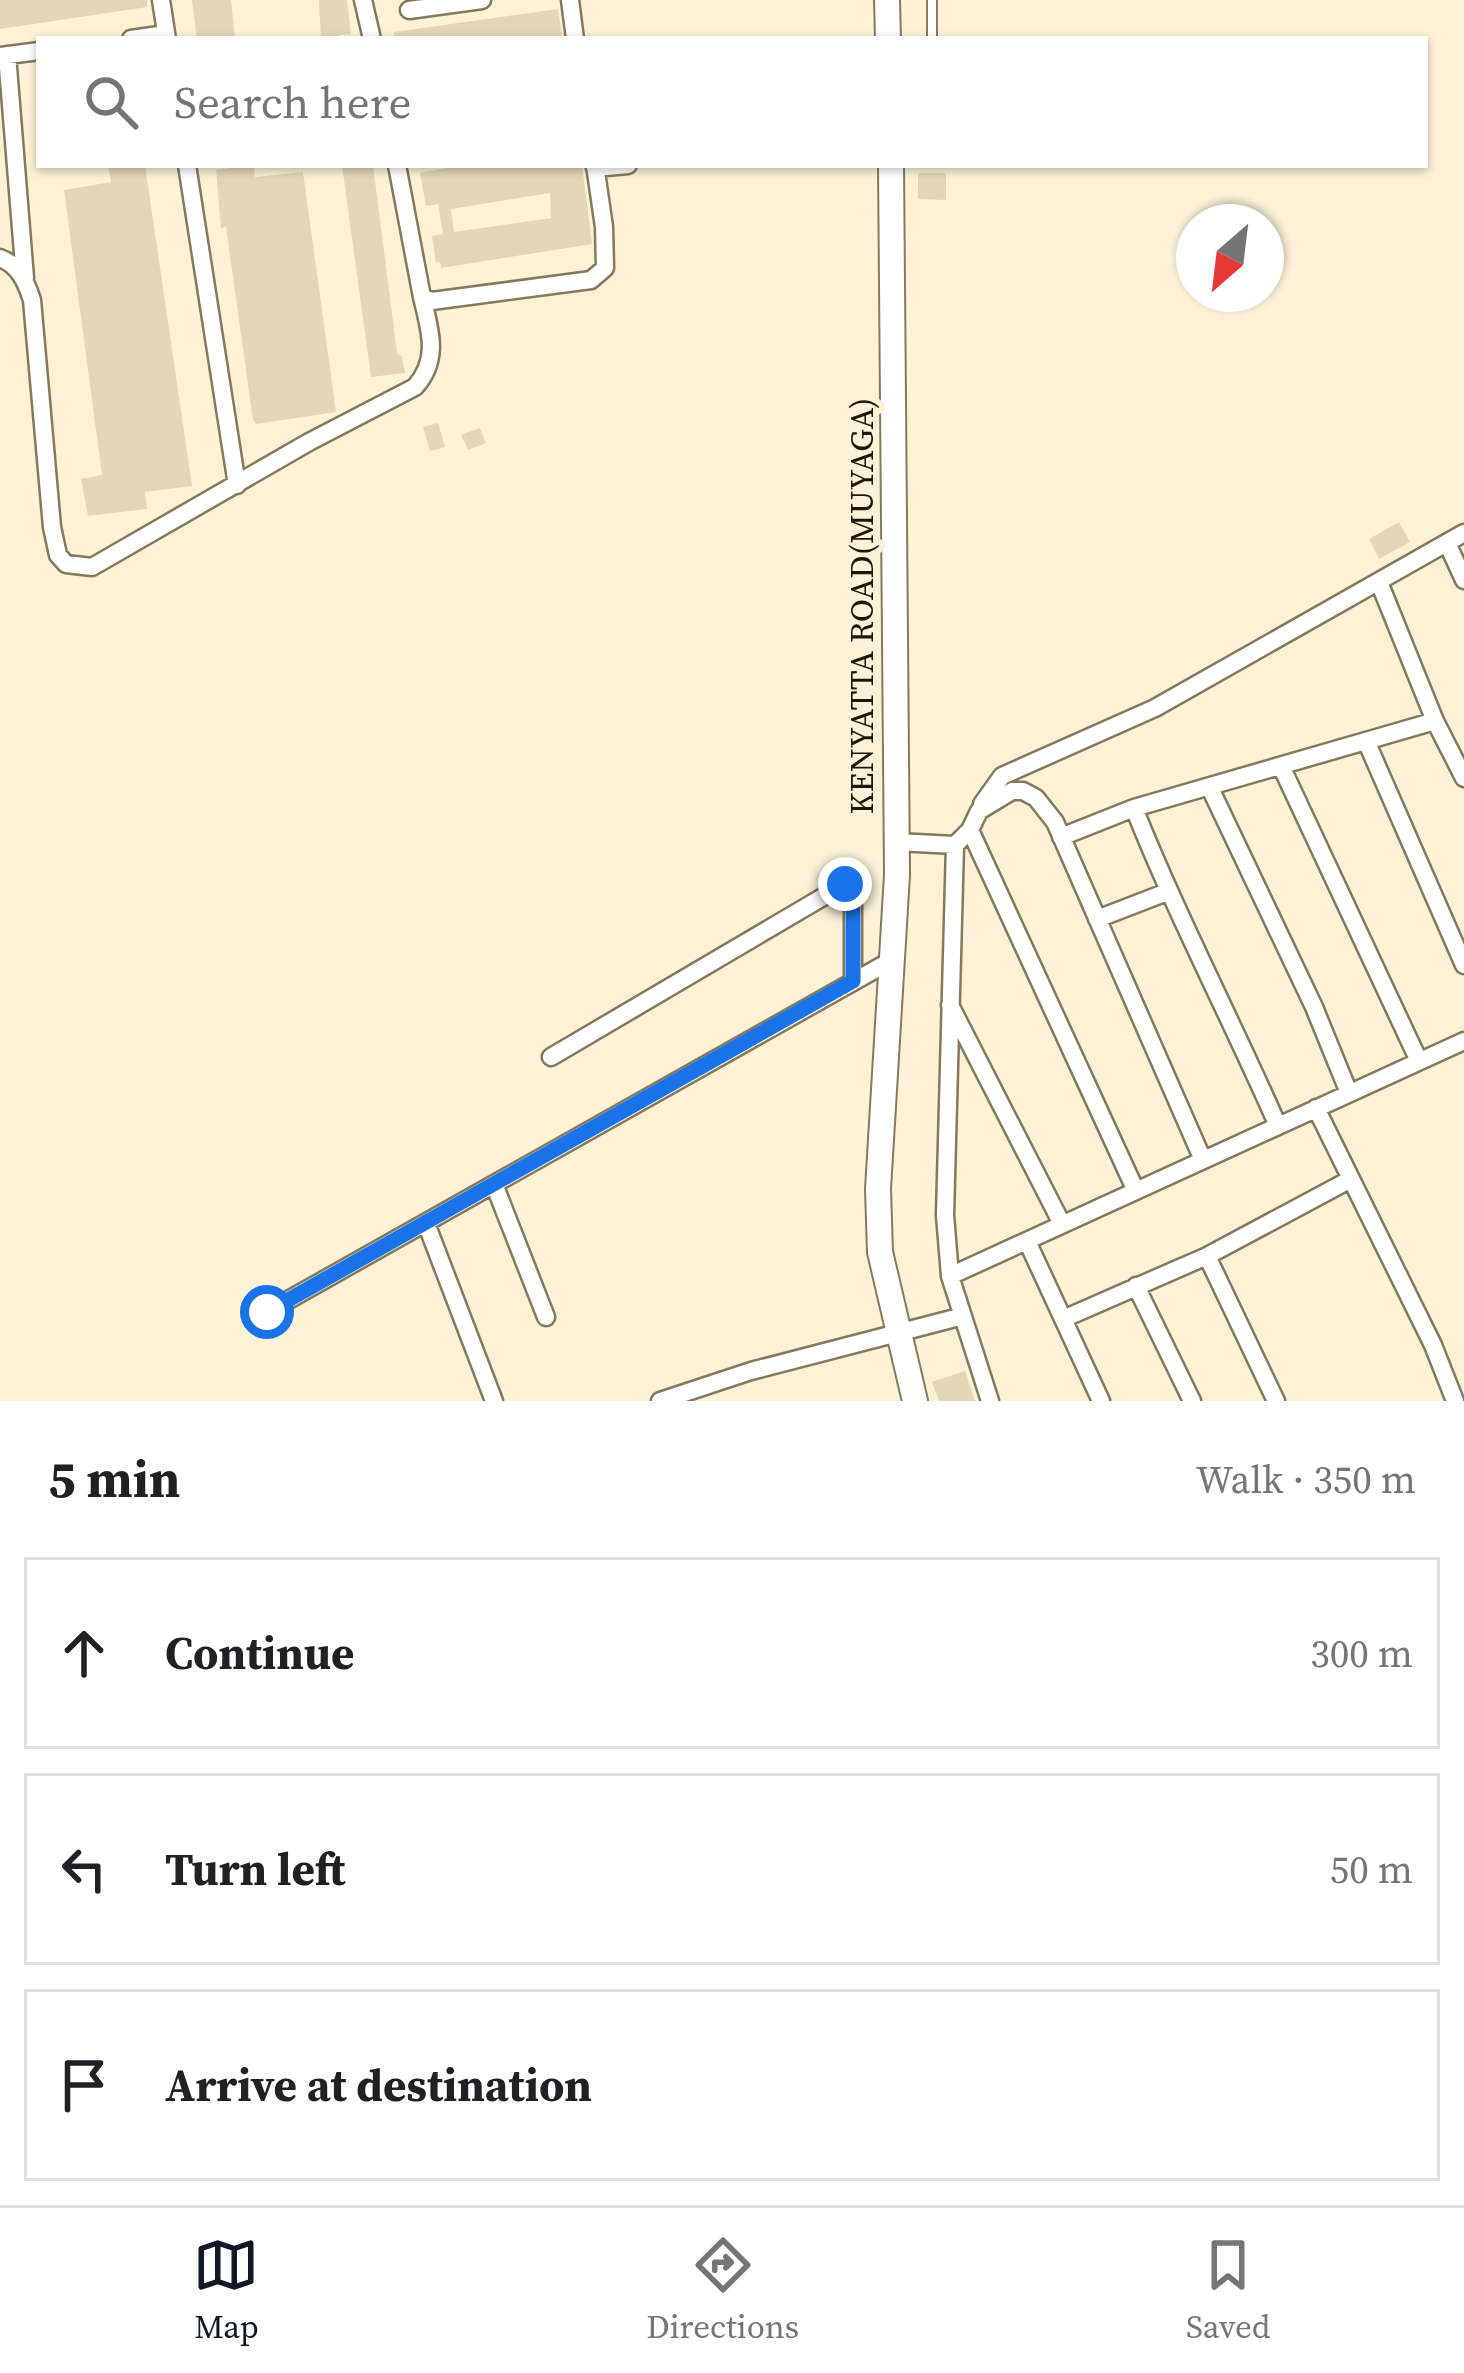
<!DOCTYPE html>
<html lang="en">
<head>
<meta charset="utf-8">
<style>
  :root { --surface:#fff; --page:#f6f6f6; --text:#202124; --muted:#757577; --line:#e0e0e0; --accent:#111827 }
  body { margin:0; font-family:"Source Serif 4",serif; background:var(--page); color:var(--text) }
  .compass { position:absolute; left:1176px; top:204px; width:108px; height:108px; border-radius:50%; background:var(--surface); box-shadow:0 3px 9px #0004; rotate:208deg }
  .stop { position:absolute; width:36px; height:36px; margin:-27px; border:9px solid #1a73e8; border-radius:50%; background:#fff }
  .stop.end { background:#1a73e8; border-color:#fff; box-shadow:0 3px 12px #0008 }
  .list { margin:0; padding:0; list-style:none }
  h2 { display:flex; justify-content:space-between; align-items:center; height:156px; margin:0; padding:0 48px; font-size:51px }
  h2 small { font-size:39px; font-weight:400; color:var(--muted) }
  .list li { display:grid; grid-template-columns:78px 1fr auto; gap:36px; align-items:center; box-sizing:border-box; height:192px; margin:0 24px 24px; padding:0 24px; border:3px solid var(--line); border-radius:0px }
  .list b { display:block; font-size:45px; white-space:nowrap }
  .list em { font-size:39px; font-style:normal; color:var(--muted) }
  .icon { flex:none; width:66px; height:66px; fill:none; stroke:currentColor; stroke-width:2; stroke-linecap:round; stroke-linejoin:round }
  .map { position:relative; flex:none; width:1464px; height:1401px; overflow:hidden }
  .search { position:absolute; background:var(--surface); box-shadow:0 3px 9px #0004; left:36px; right:36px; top:36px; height:132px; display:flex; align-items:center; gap:30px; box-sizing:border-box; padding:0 42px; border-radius:0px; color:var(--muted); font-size:45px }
  .sheet { height:804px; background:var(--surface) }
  nav { display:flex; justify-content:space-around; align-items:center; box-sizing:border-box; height:168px; border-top:3px solid var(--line); background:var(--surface); font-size:33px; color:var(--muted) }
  nav a { display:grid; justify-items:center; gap:6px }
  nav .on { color:var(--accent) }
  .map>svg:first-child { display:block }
</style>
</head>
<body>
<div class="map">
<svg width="1464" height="1401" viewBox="0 0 1464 1401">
  <rect width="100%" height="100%" fill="#fdf2d8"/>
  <path fill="#e3d6b6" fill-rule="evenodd" d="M0 0H147V7L0 29Z
    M192 0H231L235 39H197Z
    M319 0H347L351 34 340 35 341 39H321Z
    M558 9 562 35 553 39H395L394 32Z
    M108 165H145L192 486 145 492 147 509 88 516 81 479 102 475 64 190 111 182Z
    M254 165 255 177 303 172 336 412 256 424 253 420 226 227 221 228 216 170Z
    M342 165H373L397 353 402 357 405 373 371 377Z
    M462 165H582L592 244 441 268 440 262 436 263 432 236 443 234 438 204 426 206 420 173ZM550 193 551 218 454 232 451 209Z
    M918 173H946V200L918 199Z
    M438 423 445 447 430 451 423 427Z
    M480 428 486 443 468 450 461 435Z
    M1399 522 1410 542 1379 559 1369 539Z
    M965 1371 975 1401H939L932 1382Z"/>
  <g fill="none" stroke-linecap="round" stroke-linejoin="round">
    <g stroke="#85795c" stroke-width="12">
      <path id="lane" d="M932 39V0"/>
    </g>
    <g stroke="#85795c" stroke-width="21">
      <path id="street" d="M161 0 167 39
        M363 0 372 39
        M570 0 575 39
        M409 10 482 0
        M131 39 166 34
        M7 55 25 278
        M0 56 39 51
        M187 165 237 485
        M397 165 422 297 432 301 591 280 605 268 604 227 595 165
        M595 168 628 165
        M0 258C19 265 26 282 32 300L52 527 58 555 66 564 92 567 309 442 415 387C440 359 430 331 422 297
        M1447 543 1464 580
        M1379 582 1435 721
        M1367 743 1464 965
        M1282 768 1418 1059
        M1210 788 1314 1007 1349 1093
        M982 804 1002 776 1155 708 1464 533
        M1134 808C1177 916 1231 1019 1278 1126
        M970 830 1136 1191
        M1061 837 1134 808 1435 721 1464 778
        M896 842 955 845
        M1097 919 1167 892
        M950 1005 1062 1224
        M551 1057 845 884 853 888V981
        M1316 1108 1433 1345 1455 1401
        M494 1184 546 1317
        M426 1223 494 1401
        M1027 1241 1101 1401
        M1207 1256 1276 1401
        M950 1276 1464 1041
        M1136 1286 1192 1401
        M267 1312 892 960
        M1063 1319 1207 1256 1351 1179
        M660 1401 751 1371 963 1316
        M990 1401 950 1276 945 1215 955 845 970 830 979 811 1012 791H1023L1036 798 1055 822 1203 1160"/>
    </g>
    <g stroke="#85795c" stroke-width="28">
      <path id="secondary" d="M887 0 888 39
        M891 165 897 875 878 1189 880 1252 915 1401"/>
    </g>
    <use href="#lane" stroke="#fff" stroke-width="8"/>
    <use href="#street" stroke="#fff" stroke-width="16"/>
    <use href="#secondary" stroke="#fff" stroke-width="24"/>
  </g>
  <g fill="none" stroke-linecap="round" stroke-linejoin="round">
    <path stroke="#1a73e8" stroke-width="15" d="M267 1312 853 981V889L845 884"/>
  </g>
  <g text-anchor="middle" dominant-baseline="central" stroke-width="12" stroke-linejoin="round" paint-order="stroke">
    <g font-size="33" fill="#1c170b" stroke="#fdf2d8">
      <text transform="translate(861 606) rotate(-90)">KENYATTA ROAD(MUYAGA)</text>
    </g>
  </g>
</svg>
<svg class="compass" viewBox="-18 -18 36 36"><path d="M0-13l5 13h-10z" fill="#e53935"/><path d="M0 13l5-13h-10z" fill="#757577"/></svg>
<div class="stop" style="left:267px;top:1312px"></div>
<div class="stop end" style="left:845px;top:884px"></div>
<div class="search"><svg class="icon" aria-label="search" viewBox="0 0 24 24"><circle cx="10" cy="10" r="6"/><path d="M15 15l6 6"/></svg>Search here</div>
</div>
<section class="sheet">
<h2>5 min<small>Walk · 350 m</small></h2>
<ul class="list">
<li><svg class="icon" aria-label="ahead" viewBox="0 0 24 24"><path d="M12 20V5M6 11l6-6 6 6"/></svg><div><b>Continue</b></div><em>300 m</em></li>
<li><svg class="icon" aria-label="left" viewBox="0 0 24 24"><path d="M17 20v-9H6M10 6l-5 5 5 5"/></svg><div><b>Turn left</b></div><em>50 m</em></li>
<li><svg class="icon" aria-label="arrive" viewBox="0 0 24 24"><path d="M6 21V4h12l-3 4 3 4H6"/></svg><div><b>Arrive at destination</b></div></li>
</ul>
</section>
<nav>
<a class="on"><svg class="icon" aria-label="map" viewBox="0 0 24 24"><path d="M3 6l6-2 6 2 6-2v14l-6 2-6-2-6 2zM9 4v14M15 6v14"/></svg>Map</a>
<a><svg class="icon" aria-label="directions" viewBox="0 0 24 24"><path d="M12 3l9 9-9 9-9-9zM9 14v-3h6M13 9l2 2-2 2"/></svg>Directions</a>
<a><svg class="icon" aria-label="saved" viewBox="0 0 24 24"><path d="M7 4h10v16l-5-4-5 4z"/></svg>Saved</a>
</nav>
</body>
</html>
